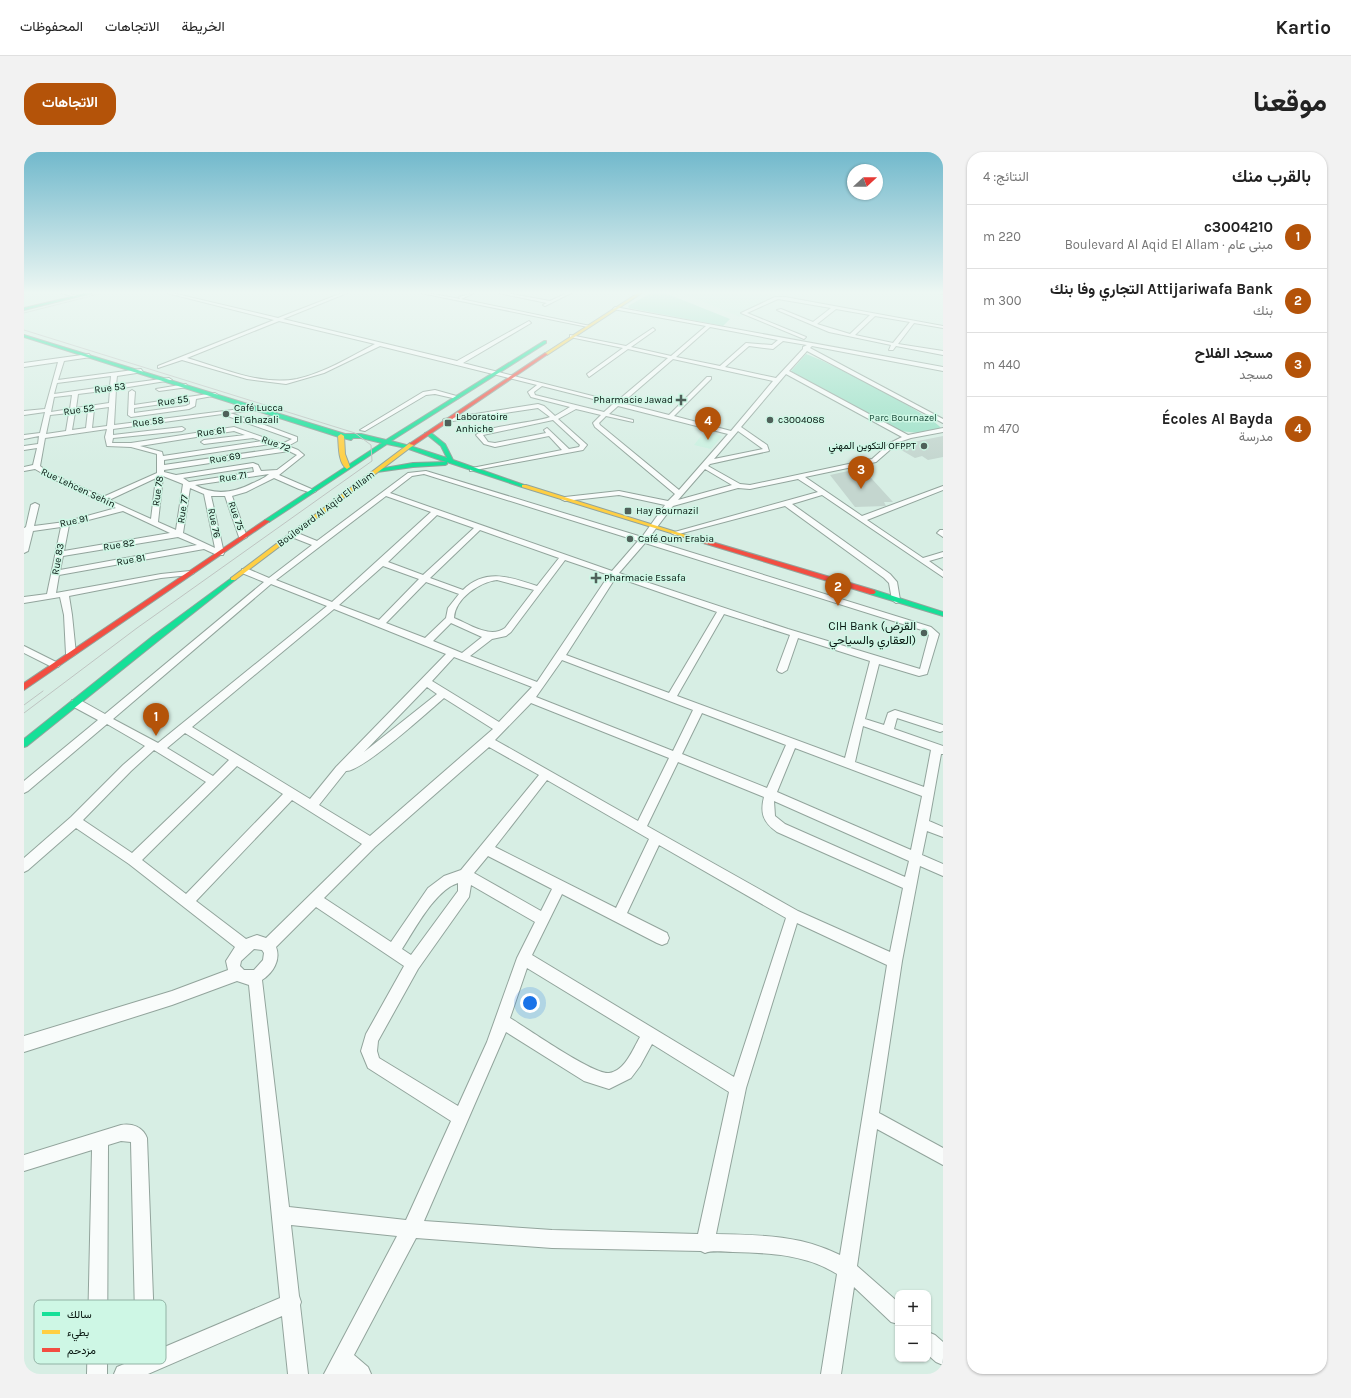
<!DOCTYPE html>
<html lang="ar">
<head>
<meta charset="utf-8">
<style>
  :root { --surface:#fff; --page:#f2f2f2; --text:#222; --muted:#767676; --line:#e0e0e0; --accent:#b45309 }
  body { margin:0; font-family:Karla,Vazirmatn,sans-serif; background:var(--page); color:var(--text); direction:rtl }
  .controls { position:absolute; right:12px; bottom:12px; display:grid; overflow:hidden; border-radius:8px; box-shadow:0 1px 3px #0004 }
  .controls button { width:36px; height:36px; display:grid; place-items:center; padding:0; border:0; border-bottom:1px solid var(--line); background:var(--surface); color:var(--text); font:20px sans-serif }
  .compass { position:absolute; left:823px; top:12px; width:36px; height:36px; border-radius:50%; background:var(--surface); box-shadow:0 1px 3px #0004; rotate:69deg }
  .you { position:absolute; left:506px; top:851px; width:14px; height:14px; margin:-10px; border:3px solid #fff; border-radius:50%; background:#1a73e8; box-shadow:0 0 0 6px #1a73e833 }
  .badge { display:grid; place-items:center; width:26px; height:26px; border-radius:50%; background:var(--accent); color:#fff; font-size:13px; font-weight:700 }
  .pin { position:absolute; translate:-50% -33px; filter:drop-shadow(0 1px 2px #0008) }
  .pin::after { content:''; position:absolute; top:21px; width:14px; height:12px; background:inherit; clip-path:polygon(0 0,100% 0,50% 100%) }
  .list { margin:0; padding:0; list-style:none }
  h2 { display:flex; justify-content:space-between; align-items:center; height:52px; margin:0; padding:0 16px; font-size:17px }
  h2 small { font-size:13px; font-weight:400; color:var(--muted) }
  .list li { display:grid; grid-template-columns:26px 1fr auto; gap:12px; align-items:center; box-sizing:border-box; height:64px; padding:0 16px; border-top:1px solid var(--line) }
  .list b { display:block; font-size:15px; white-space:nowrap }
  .list p { margin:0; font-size:13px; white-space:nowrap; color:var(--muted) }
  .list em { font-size:13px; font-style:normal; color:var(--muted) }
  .map { position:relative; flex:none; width:919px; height:1222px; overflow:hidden; direction:ltr; border-radius:16px }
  header { display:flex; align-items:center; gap:24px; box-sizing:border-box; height:56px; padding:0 20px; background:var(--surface); border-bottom:1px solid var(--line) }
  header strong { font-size:19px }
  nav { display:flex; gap:22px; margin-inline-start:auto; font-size:14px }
  .intro { display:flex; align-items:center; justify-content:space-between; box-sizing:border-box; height:96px; padding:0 24px }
  h1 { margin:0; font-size:28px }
  .button { padding:10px 18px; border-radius:16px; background:var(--accent); color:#fff; font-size:14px; font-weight:700 }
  main { display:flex; gap:24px; padding:0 24px }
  aside { flex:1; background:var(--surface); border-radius:16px; box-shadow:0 1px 3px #0004 }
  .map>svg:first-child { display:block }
</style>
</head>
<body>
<header>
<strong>Kartio</strong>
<nav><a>الخريطة</a><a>الاتجاهات</a><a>المحفوظات</a></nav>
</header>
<div class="intro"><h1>موقعنا</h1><a class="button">الاتجاهات</a></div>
<main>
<aside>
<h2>بالقرب منك<small>النتائج: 4</small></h2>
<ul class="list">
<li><span class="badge">1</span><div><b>c3004210</b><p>مبنى عام · Boulevard Al Aqid El Allam</p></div><em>220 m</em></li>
<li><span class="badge">2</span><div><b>Attijariwafa Bank التجاري وفا بنك</b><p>بنك</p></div><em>300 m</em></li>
<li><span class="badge">3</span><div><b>مسجد الفلاح</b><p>مسجد</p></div><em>440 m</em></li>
<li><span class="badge">4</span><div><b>Écoles Al Bayda</b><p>مدرسة</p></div><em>470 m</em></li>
</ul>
</aside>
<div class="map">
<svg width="919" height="1222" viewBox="0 0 919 1222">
  <rect width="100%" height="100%" fill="#d7eee4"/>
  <path fill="#caf0e0" d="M658 141H758L716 160 719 164 716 165Z
    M681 279 698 284 687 297 670 293Z"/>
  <path fill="#9ce1c7" d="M627 141H641L706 167 699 174 605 156 604 154Z
    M782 202C801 208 910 264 918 277L895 281 876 279 778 226 767 219Z"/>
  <path fill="#c4d6cf" d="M919 284V305L904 308 898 304 891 306 872 295 874 293Z
    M838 316 869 350H860L862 354 831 355 806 323Z"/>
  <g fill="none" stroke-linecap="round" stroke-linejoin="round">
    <g stroke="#92a49c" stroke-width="2">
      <path id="street" d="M37 141H43L54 144 52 145Z
        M143 141H148L254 166 318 141H323L259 167 433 209 505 169 507 171 439 211 592 250 644 206 604 197 565 225 563 222 599 196 546 185V183L602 194 629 176 631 178 607 195 647 204 682 174 589 157 591 155 919 215V219L788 194 786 196 919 267V271L783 199 765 219 884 283 919 276V280L887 286 875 290 852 310 781 325 838 364 919 334V338L843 368 899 406 919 400V405L905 409 919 419V425L798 343 768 352 866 422 873 430 876 448 875 450 872 451 868 448 865 431 860 426 761 354 651 383 647 381 794 340 774 327 726 337 714 336 649 354 624 387 907 475 915 482 903 522 895 524 855 512 841 567 860 573 864 561 871 558 919 573V579L916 580 873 566 870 577 919 594V602H917L905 669 919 675V685L903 679 898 703 919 712V724L896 714 878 809 855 961 919 996V1013L853 977 833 1114 874 1150V1172L867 1170 830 1135 817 1222H797L813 1122C781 1102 745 1101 709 1100 700 1100 689 1098 681 1101L677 1099 528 1096 392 1086 330 1203 344 1215 347 1222H300L373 1084 267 1073 275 1144 277 1150 276 1153 284 1222H264L258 1164 124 1222H90L93 1215 112 1207 107 990 97 989 84 993 83 1222H63L68 998 0 1019V1003L97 973C108 971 119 975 123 986L131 1199 256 1146 225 833 213 829 148 853 0 900V884L148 839 204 818 202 809 211 795 105 712 52 676 4 718 0 720V706L47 665 99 613 121 594 83 572 4 639 0 641V629L74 568 48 554 47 551 48 548H56L81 562 240 430 218 421V417H224L245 426 288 393 265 384V380H271L293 389 384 321 402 319 618 385 641 353 595 343 541 349 537 347 541 345 595 339 644 349 651 342 571 275 569 271 577 263 552 257 534 267 562 292 563 293 559 298 446 319V317L448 316 538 298 525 284 471 295 460 292 452 283C460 274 510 271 526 265L514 256 422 270 419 268 420 267 514 252 520 254 531 264 546 255 507 245 504 240 513 233 356 194 300 221 262 232 223 227 158 208 134 216V214L250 168ZM255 169 351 192C326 205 300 221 273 227 236 234 198 216 163 206ZM686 175 754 188 748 193 722 191 696 214 652 205ZM759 189 783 193 779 195V197L752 226 701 215 725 194 749 197ZM649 207 749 229 707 279 650 264 687 227V225H683L645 263 598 251ZM762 222 878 285 866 291 848 307 726 333 716 332 684 314 686 312 745 299 743 293 717 275ZM518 234 589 252 580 260 511 243 510 240ZM594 254 704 282 655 338 576 273 575 271 582 264 609 270V268L585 262ZM529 268 556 293 555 295 545 297 523 276 520 278 522 281 471 291 464 290 459 283ZM714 279 739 297 690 307ZM681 317 708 333 654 348ZM400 322 614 389 588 419 366 341 388 324ZM362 344 407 360 308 450 252 428ZM413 363 450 376 399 423 364 410ZM456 378 535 406 513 434C487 425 461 416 439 438L406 426ZM621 391 901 479 905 483 896 517 764 477 595 421ZM541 408 585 423 513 530 446 504 468 487 482 484 487 480ZM359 414 395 427 355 468 315 453ZM592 425 693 460 645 541 542 503ZM473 428 510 438 481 476C466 487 445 472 430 466 431 446 456 430 473 428ZM402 430 435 442 424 456 422 466 401 486 362 471ZM247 432 303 454 134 591 89 567ZM310 457 422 502 312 615 286 647 168 575ZM700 462 766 483 753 518 755 520 758 521 763 518 774 486 846 509 821 606 653 544ZM427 471 458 485 438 501 409 489ZM430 505 508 535 475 570 408 529ZM538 508 669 558 649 599 512 545ZM403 535 413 542 340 600ZM420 546 469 577 346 684 295 653 322 619C338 620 405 559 420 546ZM507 551 645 606 614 669 471 588ZM678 561 762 593 743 636 658 602ZM839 574 907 598 900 635 831 610ZM161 581 205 608 189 624 143 596ZM465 595 515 623 437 718 420 724 404 736 367 790 300 746 351 695ZM771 596 898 644 887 698 753 640ZM130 598 182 630 108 701 59 668 107 619ZM654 610 740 645C736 661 739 670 753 680L879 736 866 800 774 759 623 674ZM213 614 259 642 162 742 118 708ZM523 628 625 687 592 756 471 695ZM268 648 338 692 242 786 233 783 222 787 172 749ZM750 649 885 709 881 725 761 672 751 664ZM635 693 762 766 710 925 508 803 538 742 633 791 638 793 643 791 645 786 643 781 603 761ZM464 704 528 737 517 759 450 721ZM434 731V739L387 803 378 797C391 777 411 738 434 731ZM447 733 511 770 493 806 463 890 434 954 355 906 353 899 354 889 394 817 445 745ZM292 755 380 814 342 882 337 899 344 916 427 969 382 1068 265 1055 238 828C249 821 257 808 252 795ZM773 771 863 813 816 1103C777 1083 735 1083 692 1082L722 936ZM230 797 238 798 240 801 239 808 230 818H220L216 814 217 809ZM503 816 616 885C609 897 601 919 585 921 569 923 503 876 486 866ZM482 880 560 929 585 937 607 926 616 914 628 892 705 940 674 1082 528 1078 400 1069Z
        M397 141H403L436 147 435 145 450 141 437 147 566 174 564 175Z
        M475 141H482L526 149 543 141H547L521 154 519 153 523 151Z
        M751 145H761L919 174V176L890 171 874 192 919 199V203L872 194 869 198H865L867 193 805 180 753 158 757 157 789 170 807 156 754 147 723 161 782 185 780 187 717 161ZM812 157 846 163 826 182 793 172ZM851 164 886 170 869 191 831 183Z
        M65 202 67 205 40 209 34 228 117 217 119 220 93 224 92 233 145 226 148 228 92 237 90 273 232 255V257L230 258 206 261 233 270 250 263H254V265L238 272 273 285V289L264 294 274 298 280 303 255 323 292 339 288 341 275 337 250 326 222 340 208 344 223 385 219 387 215 385 201 344H187L200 401 199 403H193L180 397 35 423 32 441 137 422 166 419 170 421 166 423 137 426 45 444 48 463 52 502 47 505 42 502 40 463 36 445 0 451V445L23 442 37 375 9 379 4 399 0 401V376L2 375 7 353 11 351 15 353 10 374 41 370 92 356 23 324 11 317 0 319V315L9 313 13 296 0 298V294L14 292 15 284 0 287V283L16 281 21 260 0 263V259L21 257 34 210 0 215V211ZM87 224 86 234 30 242 33 231ZM86 238 85 251 52 256 54 242ZM48 243 46 257 27 260 30 245ZM85 255 83 274 68 276 70 257ZM64 258 62 276 48 278 51 260ZM45 261 42 279 22 282 26 263ZM198 262 268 287 258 292 210 275 107 291H88L89 286 158 279 161 277 158 275 89 283V277ZM83 277 81 285 83 294 107 295 133 302V321L79 345 27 322 16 314 21 286ZM210 279 221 283 180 288 177 290 180 292 229 286 238 289 139 304 138 300 116 294ZM246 292 257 296 140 313V308ZM265 299 273 303 253 318 237 319 234 313 229 311 152 323 140 320V318ZM229 315 230 320 165 330 159 326ZM245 322C242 325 234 329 229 331 210 341 191 344 171 333ZM139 324 159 332 152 378 134 370ZM132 326 127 367 85 348ZM166 336 180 342 191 396 159 381ZM99 359 146 381 40 399 45 373ZM154 385 173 393 36 418 39 404Z
        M162 232 164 235 135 239 132 237Z
        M108 238 111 240 110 253 191 241 194 243 172 247 171 254 165 257 107 265 104 263 105 240ZM166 248V252L162 254 110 261V256Z
        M411 238 436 245 433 247 411 242 402 243 341 279 336 278 399 240Z
        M916 378H919V385L913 381Z
        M0 494 34 511 36 513 34 515H28L0 501Z
        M904 1180 911 1183 919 1190V1213L912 1210 904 1203Z"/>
    </g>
    <g stroke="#92a49c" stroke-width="2">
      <path id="fast" d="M64 141H68L0 158V156Z
        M0 183 321 282H337L362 288 520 189H522V191L367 289 386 294 423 306 417 294 401 281 406 280 421 292 429 308 503 334 498 335 423 310V312L421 313 389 315 353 320V318L355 317 389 311 422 310 382 296 363 292 245 370H241V368L358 291 337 286H329L327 288 315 285 0 185Z
        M209 425 212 427 211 428 135 488 3 594 0 595V587L129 484Z
        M846 438H850L919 460V464L846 442Z"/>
    </g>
    <g stroke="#92a49c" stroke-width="2">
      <path id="slow" d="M614 141H618L523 203 520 202Z
        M917 141H919V142H917Z
        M317 282 320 284 321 302 326 315 323 317C314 311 315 294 314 284Z
        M386 291 391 292 211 428H207V426Z
        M498 333H502L681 389 676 390 498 335Z"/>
    </g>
    <g stroke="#92a49c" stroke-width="2">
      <path id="jam" d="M521 201 524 202 390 293 385 292Z
        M241 368 246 369 0 538V531Z
        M678 387 850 438 852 440 850 442H846L676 390V388Z"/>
    </g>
    <use href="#street" fill="#f9fcfb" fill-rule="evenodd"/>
    <use href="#fast" fill="#16e098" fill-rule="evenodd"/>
    <use href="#slow" fill="#ffcf43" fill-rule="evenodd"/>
    <use href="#jam" fill="#f24e42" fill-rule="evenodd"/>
    <path stroke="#bec4c1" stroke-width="1" d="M0 161 79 141
      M0 178 331 281 347 293 348 309 113 476 0 561
      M0 553 19 539"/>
  </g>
  <linearGradient id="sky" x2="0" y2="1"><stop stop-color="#72b9cc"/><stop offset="0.45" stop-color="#edf7f3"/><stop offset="1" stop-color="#edf7f3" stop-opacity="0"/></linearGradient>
  <rect width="919" height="312" fill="url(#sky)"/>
  <g fill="#4f615a" stroke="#cef7e5" stroke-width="1.5">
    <path d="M655 242h4v4h4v4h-4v4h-4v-4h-4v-4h4z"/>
    <circle cx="202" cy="262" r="4"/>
    <circle cx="746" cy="268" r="4"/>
    <rect x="420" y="267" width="8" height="8" rx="2"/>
    <circle cx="900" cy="294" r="4"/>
    <rect x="600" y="355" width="8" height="8" rx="2"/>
    <circle cx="606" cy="387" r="4"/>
    <path d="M570 420h4v4h4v4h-4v4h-4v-4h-4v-4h4z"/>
    <circle cx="900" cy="481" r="4"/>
  </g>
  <g text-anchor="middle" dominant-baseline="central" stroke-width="3" stroke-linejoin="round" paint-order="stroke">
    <g font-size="10" fill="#06150f" stroke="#cef7e5">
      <text transform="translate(86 236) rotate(-7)">Rue 53</text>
      <text transform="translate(149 249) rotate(-8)">Rue 55</text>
      <text transform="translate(55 258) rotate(-8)">Rue 52</text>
      <text transform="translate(124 270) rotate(-7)">Rue 58</text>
      <text transform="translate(187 280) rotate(-8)">Rue 61</text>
      <text transform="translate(252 292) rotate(20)">Rue 72</text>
      <text transform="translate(201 306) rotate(-9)">Rue 69</text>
      <text transform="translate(209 325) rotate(-9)">Rue 71</text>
      <text transform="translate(54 336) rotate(25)">Rue Lehcen Sehin</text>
      <text transform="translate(134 339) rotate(-82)">Rue 78</text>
      <text transform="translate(159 357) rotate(-82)">Rue 77</text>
      <text transform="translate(302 357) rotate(-37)">Boulevard Al Aqid El Allam</text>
      <text transform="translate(212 364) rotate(71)">Rue 75</text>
      <text transform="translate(50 369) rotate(-12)">Rue 91</text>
      <text transform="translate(190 371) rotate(78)">Rue 76</text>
      <text transform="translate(95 393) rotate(-9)">Rue 82</text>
      <text transform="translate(34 407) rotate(-80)">Rue 83</text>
      <text transform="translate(107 408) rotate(-10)">Rue 81</text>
    </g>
    <g font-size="10" fill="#06150f" stroke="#cef7e5" text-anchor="start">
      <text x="649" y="248" text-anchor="end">Pharmacie Jawad</text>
      <text x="210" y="256">Café Lucca<tspan x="210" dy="12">El Ghazali</tspan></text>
      <text x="432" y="265">Laboratoire<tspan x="432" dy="12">Anhiche</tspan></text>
      <text x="754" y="268">c3004088</text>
      <text x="892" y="294" text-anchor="end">التكوين المهني OFPPT</text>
      <text x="612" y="359">Hay Bournazil</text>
      <text x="614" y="387">Café Oum Erabia</text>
      <text x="580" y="426">Pharmacie Essafa</text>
    </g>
    <g font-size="10" fill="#205240" stroke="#cef7e5">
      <text x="879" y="266">Parc Bournazel</text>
    </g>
    <g font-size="12" fill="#06150f" stroke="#cef7e5" text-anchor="end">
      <text x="892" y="474">CIH Bank (القرض<tspan x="892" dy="14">العقاري والسياحي)</tspan></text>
    </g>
  </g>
  <rect x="10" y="1148" width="132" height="64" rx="6" fill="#cef7e5" stroke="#92b3a5" stroke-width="1"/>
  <rect x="18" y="1160" width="18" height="4" fill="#16e098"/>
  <rect x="18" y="1178" width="18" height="4" fill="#ffcf43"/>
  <rect x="18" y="1196" width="18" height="4" fill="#f24e42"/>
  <g font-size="11" fill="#06150f">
    <text x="43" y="1166">سالك</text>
    <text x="43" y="1184">بطيء</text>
    <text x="43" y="1202">مزدحم</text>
  </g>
</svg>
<div class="controls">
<button>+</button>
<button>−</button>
</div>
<svg class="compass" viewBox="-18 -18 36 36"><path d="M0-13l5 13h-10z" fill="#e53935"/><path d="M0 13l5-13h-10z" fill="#767676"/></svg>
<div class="you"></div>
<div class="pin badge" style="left:132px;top:584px">1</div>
<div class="pin badge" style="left:814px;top:454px">2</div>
<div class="pin badge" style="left:837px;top:337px">3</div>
<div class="pin badge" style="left:684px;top:288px">4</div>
</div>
</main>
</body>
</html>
